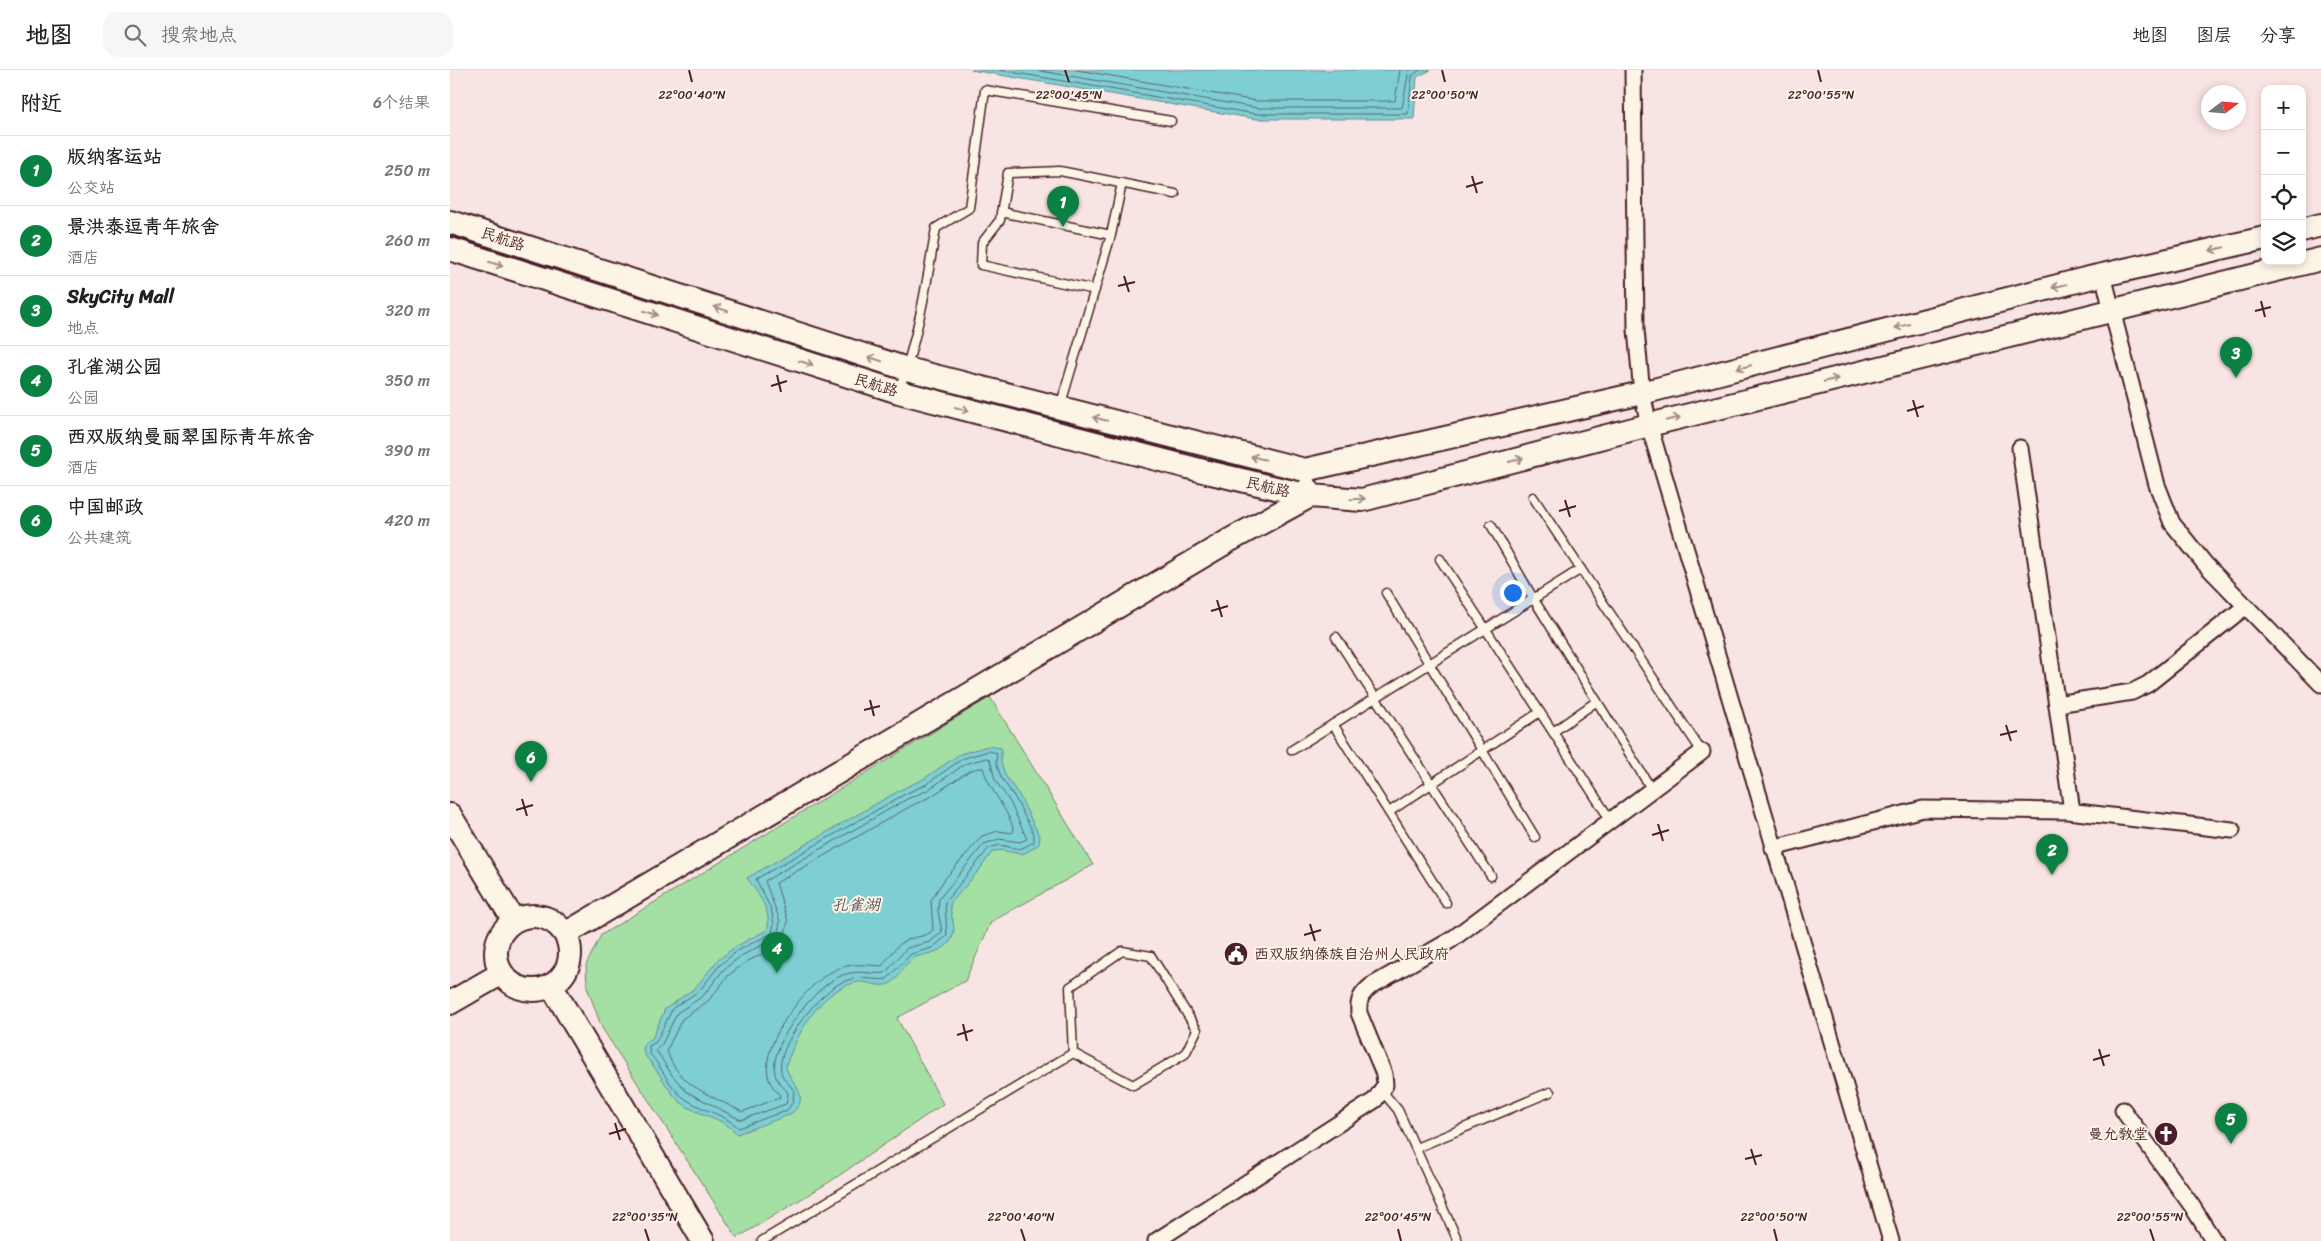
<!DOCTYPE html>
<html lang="zh">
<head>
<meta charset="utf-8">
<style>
  :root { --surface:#fff; --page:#f6f6f6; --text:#202124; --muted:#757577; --line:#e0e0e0; --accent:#0b8043 }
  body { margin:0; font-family:Sriracha,"LXGW WenKai TC",sans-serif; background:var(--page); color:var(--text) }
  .controls { position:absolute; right:15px; top:15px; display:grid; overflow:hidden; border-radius:10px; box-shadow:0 2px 8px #0003 }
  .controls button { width:45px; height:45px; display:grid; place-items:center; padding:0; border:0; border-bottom:1px solid var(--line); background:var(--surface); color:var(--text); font:25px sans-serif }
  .compass { position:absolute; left:1751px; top:15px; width:45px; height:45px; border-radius:50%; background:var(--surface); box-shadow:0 2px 8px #0003; rotate:74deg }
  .you { position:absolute; left:1062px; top:522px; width:18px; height:18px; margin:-12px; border:4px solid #fff; border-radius:50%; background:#1a73e8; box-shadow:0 0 0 8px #1a73e833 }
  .badge { display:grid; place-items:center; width:32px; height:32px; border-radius:50%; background:var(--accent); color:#fff; font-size:16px; font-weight:700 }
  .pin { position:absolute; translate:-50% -41px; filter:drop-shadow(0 1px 2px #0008) }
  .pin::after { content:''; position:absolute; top:26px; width:18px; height:15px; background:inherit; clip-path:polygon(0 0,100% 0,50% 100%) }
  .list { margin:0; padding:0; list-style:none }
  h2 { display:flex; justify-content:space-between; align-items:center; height:65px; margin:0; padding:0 20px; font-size:21px }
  h2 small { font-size:16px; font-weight:400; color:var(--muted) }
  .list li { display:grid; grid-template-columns:32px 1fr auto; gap:15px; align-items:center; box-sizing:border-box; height:70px; padding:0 20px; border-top:1px solid var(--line) }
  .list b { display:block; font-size:19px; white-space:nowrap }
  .list p { margin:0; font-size:16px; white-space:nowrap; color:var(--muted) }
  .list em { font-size:16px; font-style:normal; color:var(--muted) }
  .icon { flex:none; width:28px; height:28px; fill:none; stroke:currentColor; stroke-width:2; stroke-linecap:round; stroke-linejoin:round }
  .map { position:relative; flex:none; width:1871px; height:1171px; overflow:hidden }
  header { display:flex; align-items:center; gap:30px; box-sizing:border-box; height:70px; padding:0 25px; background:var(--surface); border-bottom:1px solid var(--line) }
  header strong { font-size:24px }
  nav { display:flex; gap:28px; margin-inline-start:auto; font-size:18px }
  .search { width:350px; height:45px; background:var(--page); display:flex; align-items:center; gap:12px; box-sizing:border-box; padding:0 18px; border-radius:15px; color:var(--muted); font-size:19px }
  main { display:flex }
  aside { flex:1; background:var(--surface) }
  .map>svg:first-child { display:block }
</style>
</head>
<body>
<header>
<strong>地图</strong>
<div class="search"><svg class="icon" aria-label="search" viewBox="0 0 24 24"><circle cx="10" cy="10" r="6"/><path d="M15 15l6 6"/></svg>搜索地点</div>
<nav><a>地图</a><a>图层</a><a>分享</a></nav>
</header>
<main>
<aside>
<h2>附近<small>6个结果</small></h2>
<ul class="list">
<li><span class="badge">1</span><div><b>版纳客运站</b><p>公交站</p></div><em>250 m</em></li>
<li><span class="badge">2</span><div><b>景洪泰逗青年旅舍</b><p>酒店</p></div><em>260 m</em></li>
<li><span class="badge">3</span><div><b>SkyCity Mall</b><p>地点</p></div><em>320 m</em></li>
<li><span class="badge">4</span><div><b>孔雀湖公园</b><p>公园</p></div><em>350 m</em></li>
<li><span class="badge">5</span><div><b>西双版纳曼丽翠国际青年旅舍</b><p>酒店</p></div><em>390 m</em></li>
<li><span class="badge">6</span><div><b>中国邮政</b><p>公共建筑</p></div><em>420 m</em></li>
</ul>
</aside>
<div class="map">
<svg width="1871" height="1171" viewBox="0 0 1871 1171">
  <rect width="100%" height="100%" fill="#f8e5e3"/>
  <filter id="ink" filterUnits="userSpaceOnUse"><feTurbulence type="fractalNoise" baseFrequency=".02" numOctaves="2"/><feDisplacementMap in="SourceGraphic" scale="10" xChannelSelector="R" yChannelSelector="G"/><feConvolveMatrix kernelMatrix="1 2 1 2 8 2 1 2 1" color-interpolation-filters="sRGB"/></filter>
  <g filter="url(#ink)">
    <path fill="#a4dfa4" stroke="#777f68" d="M540 627 643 795 541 852 515 911 447 948 493 1034 381 1111 287 1168 152 958 137 917 136 895 151 865Z"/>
    <path fill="#7dcfd4" stroke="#698990" d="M521 0H981L967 7 964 49H806Z
      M538 676 551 678V692L555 705 569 725 590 767 589 774 577 782 571 784 550 780 542 782 530 799 500 834C500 844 507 858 502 868 496 882 478 883 466 887 453 892 451 909 439 914 429 918 418 911 409 912 370 918 348 963 336 995 337 1013 366 1025 339 1045L287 1064C273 1046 246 1046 229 1031 216 1018 208 1000 196 987L193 980 195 972 202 969 215 939 245 918 267 891 285 877 317 860C323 842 307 822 297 808L452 719 472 710 510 684Z"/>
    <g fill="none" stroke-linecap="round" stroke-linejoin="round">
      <path stroke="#5e656f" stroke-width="1" d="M549 0 806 44H958L962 6 970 0
        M585 0 807 38H952L959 0
        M627 0 807 31H945L950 0
        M539 681 547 683 546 693 551 707 565 728 584 764V772L570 779 550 775 539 778 495 832 497 866 482 878 461 884 437 909C421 911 411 905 395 911 371 919 325 977 331 1002 333 1010 341 1015 344 1021L343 1032 337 1040 289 1058C274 1044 254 1041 237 1030 220 1020 213 998 200 984L199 976 206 972 223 938 249 921 270 895 287 881 322 863 324 853 321 839 306 809 455 724 475 715 512 689Z
        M537 688 540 690 545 710 560 732 577 769 570 772 549 769 534 774 489 829 488 841 492 862 480 872 457 878 435 903C419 905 410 899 393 905 366 914 318 975 325 1004 327 1012 334 1017 338 1023L336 1034 291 1050 237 1022 222 1005 206 980 212 974 227 943 253 926 274 899 291 886 327 867 330 851 315 811 457 729 478 720 515 694Z
        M528 698H533C540 722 558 738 564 761L562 763 548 761 532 766 494 810 481 830 483 860C476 867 467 866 457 870 446 875 440 886 432 896 412 895 402 892 383 901 355 915 311 973 318 1005 319 1013 325 1020 330 1025L329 1028 292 1042C264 1026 226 1016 217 980L232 949 258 931 279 905 296 892 321 880 333 871 338 851 326 813 461 736 482 726 519 701Z"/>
      <g stroke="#4a1f2b" stroke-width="11">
        <path id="service" d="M551 142 661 165
          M645 220 531 195 532 173 550 150 558 103 610 101 725 124
          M449 320C468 268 477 212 486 158L519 138 535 20 721 51
          M610 337 661 165 672 113
          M1083 427 1252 682
          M1041 455 1083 528 1202 720
          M990 489 1161 751
          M936 523 1085 767
          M886 567 1041 806
          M883 654 996 833
          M1103 662 1147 631
          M842 680 1131 499
          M939 742 1090 642
          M672 881 701 886 747 960 735 984 683 1015 623 983 620 917Z
          M932 1021 948 1040 1008 1171
          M966 1078 1100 1022
          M312 1171 623 983"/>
      </g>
      <g stroke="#4a1f2b" stroke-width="19">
        <path id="minor" d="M1183 0 1186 260 1192 323 1199 355 1441 1171
          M1653 205 1707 415 1722 453 1755 494 1871 614
          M1570 378 1622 741
          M1607 634 1682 622 1698 614 1796 536
          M1323 778 1473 739 1618 741 1782 760
          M1673 1040 1742 1136 1764 1171
          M706 1171 925 1030 935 1015 934 1004 909 943C908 930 911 924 921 916L1001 870 1252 682"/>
      </g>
      <g stroke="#4a1f2b" stroke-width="26">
        <path id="secondary" d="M0 152 457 299 855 400 1192 323 1635 209 1815 168
          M1852 160 1871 155
          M0 179 449 322 757 402 860 426 912 430 1199 355 1871 189
          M0 745 64 851
          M46 883a37 37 0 1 1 74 0a37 37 0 1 1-74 0Z
          M115 864 780 470 860 426 858 419
          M101 915 253 1171
          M0 933 52 903"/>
      </g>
      <use href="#service" stroke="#fcf5e5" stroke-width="8"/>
      <use href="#minor" stroke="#fcf5e5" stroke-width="15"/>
      <use href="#secondary" stroke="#fcf5e5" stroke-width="22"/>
    </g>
    <defs><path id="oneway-shaft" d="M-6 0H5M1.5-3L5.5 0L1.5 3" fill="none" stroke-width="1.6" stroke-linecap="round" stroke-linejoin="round" transform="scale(1.25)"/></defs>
    <g stroke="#a38a88">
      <use href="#oneway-shaft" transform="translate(1767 179) rotate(167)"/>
      <use href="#oneway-shaft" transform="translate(46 194) rotate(18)"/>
      <use href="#oneway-shaft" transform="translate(1609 216) rotate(166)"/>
      <use href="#oneway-shaft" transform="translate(271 239) rotate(-162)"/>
      <use href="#oneway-shaft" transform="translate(201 243) rotate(18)"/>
      <use href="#oneway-shaft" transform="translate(1452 256) rotate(166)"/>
      <use href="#oneway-shaft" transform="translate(425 289) rotate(-162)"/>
      <use href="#oneway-shaft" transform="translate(356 293) rotate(18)"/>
      <use href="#oneway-shaft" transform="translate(1294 297) rotate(166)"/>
      <use href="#oneway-shaft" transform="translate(1381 310) rotate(-14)"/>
      <use href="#oneway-shaft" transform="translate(512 339) rotate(15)"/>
      <use href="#oneway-shaft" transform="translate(650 349) rotate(-166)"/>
      <use href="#oneway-shaft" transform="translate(1223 349) rotate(-14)"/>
      <use href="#oneway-shaft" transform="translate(808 388) rotate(-167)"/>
      <use href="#oneway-shaft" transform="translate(1066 390) rotate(-15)"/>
      <use href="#oneway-shaft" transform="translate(908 429) rotate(-2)"/>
    </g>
  </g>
  <path fill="none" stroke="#4a1f2b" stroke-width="2" d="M239 0 242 12M615 0 619 12M992 0 995 12M1368 0 1371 12M1022 106 1027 123M1016 117 1033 112M674 206 679 222M668 216 685 212M1811 231 1815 247M1805 241 1821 237M327 305 331 322M321 316 337 311M1463 330 1468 347M1457 341 1474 336M1115 430 1120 447M1109 441 1126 436M767 530 772 547M761 541 778 536M420 630 424 646M414 640 430 636M1556 655 1561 671M1550 665 1567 661M72 729 77 746M66 740 83 735M1208 754 1213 771M1202 765 1219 760M860 854 865 871M854 865 871 860M513 954 517 971M507 965 523 960M1649 979 1654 996M1643 990 1660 985M165 1053 170 1070M159 1064 176 1059M1301 1079 1306 1095M1295 1089 1312 1085M195 1159 199 1171M571 1159 575 1171M948 1159 951 1171M1324 1159 1327 1171M1700 1159 1704 1171"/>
  <defs>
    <g id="civic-disc" transform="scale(1.25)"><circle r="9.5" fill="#4a1f2b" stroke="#fcf5e5"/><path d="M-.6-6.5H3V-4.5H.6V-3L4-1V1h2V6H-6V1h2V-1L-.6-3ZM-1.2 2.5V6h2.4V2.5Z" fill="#fff"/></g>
    <g id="church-disc" transform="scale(1.25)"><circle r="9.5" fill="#4a1f2b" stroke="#fcf5e5"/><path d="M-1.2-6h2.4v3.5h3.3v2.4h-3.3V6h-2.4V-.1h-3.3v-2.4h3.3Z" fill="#fff"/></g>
  </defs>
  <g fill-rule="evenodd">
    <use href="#civic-disc" x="786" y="884"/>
    <use href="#church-disc" x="1716" y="1064"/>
  </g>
  <g text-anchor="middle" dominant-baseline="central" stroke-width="4" stroke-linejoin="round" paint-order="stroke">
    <g font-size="15" fill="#4a1f2b" stroke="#fcf5e5">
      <text transform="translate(53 169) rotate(18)">民航路</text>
      <text transform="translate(426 315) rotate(17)">民航路</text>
      <text transform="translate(818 417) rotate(13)">民航路</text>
    </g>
    <g font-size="15" fill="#4a1f2b" stroke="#fcf5e5" text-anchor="start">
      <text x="804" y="884">西双版纳傣族自治州人民政府</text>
      <text x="1698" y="1064" text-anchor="end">曼允教堂</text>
    </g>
    <g font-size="16" font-style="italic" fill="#59545e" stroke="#fcf5e5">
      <text x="406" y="834">孔雀湖</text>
    </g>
  </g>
  <g font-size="12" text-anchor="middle" fill="#4a1f2b" stroke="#fcf5e5" stroke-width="4" stroke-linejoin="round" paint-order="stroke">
    <text x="242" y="29">22°00'40"N</text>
    <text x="619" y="29">22°00'45"N</text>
    <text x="995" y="29">22°00'50"N</text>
    <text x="1371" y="29">22°00'55"N</text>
    <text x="195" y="1151">22°00'35"N</text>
    <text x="571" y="1151">22°00'40"N</text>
    <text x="948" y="1151">22°00'45"N</text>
    <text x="1324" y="1151">22°00'50"N</text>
    <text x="1700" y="1151">22°00'55"N</text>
  </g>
</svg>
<div class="controls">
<button>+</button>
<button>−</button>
<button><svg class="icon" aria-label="locate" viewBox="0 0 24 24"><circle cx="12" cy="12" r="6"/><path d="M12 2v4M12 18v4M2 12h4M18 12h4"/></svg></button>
<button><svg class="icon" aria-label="layers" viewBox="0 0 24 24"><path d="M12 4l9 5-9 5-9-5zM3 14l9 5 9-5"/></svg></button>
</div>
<svg class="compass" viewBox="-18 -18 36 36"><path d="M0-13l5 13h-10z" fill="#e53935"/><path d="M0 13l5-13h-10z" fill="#757577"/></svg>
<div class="you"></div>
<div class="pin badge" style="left:613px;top:157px">1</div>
<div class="pin badge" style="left:1602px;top:805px">2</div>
<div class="pin badge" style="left:1786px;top:308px">3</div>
<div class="pin badge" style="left:327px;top:903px">4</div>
<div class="pin badge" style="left:1781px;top:1074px">5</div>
<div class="pin badge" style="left:81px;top:712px">6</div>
</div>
</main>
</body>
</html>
